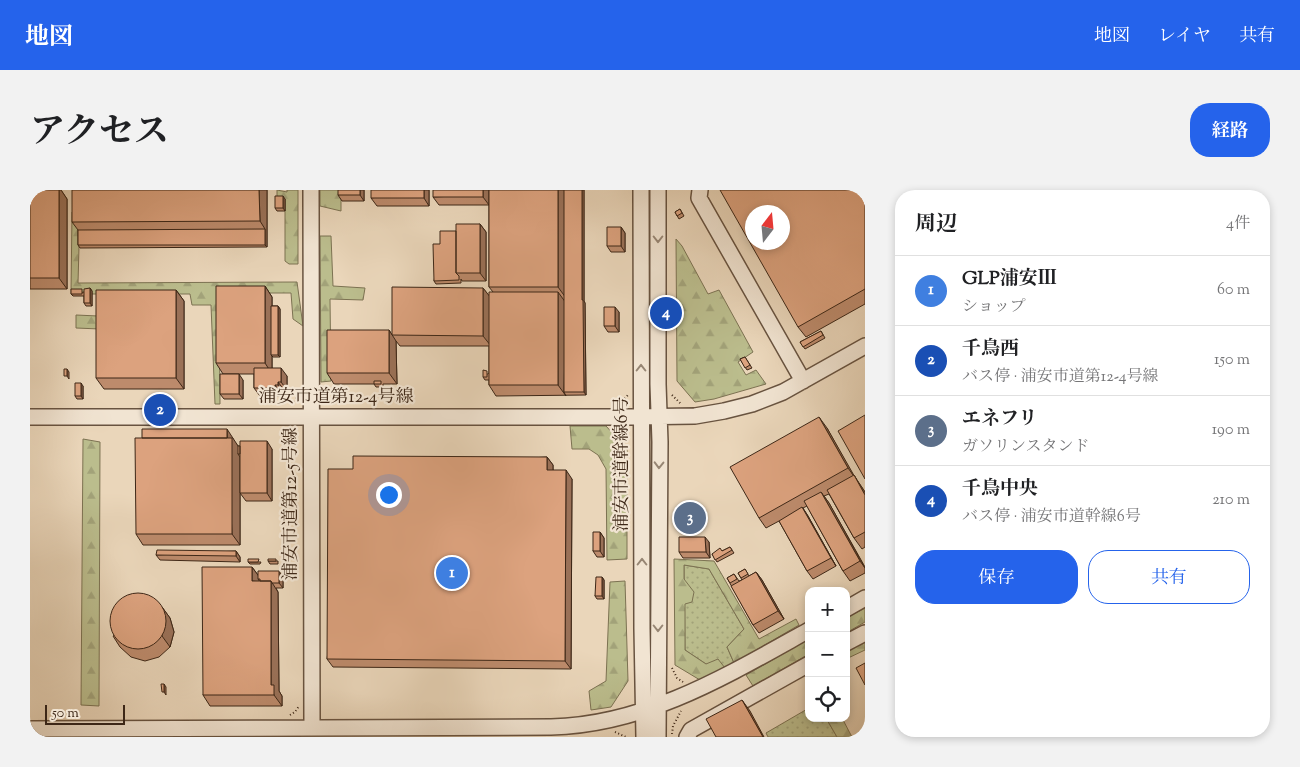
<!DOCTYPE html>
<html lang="ja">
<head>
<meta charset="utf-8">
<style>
  :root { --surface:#fff; --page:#f2f2f2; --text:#202124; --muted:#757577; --line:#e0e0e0; --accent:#2563eb }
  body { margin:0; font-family:"Sorts Mill Goudy","Noto Serif JP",serif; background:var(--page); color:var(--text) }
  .controls { position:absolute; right:15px; bottom:15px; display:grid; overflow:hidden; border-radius:10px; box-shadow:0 2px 8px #0003 }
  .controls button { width:45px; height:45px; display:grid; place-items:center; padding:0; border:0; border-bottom:1px solid var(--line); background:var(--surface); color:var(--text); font:25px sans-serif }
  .compass { position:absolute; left:715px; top:15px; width:45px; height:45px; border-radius:50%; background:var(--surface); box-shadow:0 2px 8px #0003; rotate:16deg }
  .scale { position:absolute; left:15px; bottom:12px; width:80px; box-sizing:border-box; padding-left:5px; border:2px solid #3d2717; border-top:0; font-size:14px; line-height:18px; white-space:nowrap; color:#3d2717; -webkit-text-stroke:4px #f1e4d2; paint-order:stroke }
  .you { position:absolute; left:358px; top:304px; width:18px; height:18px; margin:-12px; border:4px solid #fff; border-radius:50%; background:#1a73e8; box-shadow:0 0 0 8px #1a73e833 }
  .badge { display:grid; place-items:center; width:32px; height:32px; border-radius:50%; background:var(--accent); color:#fff; font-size:16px; font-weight:700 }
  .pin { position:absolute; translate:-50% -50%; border:2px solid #fff; box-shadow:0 1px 5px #0006 }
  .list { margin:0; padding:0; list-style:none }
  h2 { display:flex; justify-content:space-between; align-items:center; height:65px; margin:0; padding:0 20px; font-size:21px }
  h2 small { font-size:16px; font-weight:400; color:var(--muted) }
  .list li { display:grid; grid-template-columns:32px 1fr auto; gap:15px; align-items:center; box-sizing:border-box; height:70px; padding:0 20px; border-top:1px solid var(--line) }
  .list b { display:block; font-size:19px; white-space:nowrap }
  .list p { margin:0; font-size:16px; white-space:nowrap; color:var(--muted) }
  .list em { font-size:16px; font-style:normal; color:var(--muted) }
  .actions { display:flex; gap:10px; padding:15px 20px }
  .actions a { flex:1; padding:11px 0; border:1px solid var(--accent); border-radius:20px; text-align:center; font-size:18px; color:var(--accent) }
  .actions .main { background:var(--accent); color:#fff }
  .icon { flex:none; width:28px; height:28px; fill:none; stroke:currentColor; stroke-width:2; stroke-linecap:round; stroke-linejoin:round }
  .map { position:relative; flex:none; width:835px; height:547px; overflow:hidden; border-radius:20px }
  header { display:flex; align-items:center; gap:30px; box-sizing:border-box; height:70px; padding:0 25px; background:var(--accent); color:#fff }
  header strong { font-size:24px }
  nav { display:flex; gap:28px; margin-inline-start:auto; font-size:18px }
  .intro { display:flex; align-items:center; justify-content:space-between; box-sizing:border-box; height:120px; padding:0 30px }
  h1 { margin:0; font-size:35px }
  .button { padding:12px 22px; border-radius:20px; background:var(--accent); color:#fff; font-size:18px; font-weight:700 }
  main { display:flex; gap:30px; padding:0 30px }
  aside { flex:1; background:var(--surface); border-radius:20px; box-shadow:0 2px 8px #0003 }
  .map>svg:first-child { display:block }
</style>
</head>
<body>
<header>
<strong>地図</strong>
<nav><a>地図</a><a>レイヤ</a><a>共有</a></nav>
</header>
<div class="intro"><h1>アクセス</h1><a class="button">経路</a></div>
<main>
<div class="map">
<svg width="835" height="547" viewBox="0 0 835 547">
  <defs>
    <pattern id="grass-dots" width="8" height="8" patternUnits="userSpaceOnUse" patternTransform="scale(1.25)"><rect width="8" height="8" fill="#bbbd8d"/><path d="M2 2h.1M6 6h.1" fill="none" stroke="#a2a279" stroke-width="1.8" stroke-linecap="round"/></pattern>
    <pattern id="forest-firs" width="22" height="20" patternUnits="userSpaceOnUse" patternTransform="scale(1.25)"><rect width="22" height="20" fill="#bbbd8d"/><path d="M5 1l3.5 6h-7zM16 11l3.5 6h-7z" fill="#a2a279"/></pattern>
  </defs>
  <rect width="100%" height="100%" fill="#ead6ba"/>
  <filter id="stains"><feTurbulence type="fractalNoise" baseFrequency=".004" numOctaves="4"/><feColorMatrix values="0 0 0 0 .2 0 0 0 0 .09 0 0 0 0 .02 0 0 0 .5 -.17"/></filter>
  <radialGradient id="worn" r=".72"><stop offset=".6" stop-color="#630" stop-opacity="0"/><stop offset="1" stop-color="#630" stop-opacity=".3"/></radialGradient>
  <path fill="url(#grass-dots)" stroke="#7c7252" d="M621 24 624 98 619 149 617 148 618 26Z
    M622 307 625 383 620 433H618V351Z
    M654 375 679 379 714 439 697 457 704 473 695 478 676 474 655 460Z
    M779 518V528H796L807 547H738L736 543Z"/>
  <path fill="url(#forest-firs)" stroke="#7c7252" d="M247 0 257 2V0H268V74H259L255 71V9L247 8Z
    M290 0H311V21L290 16Z
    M50 21 48 93 267 92 273 136 263 129 261 103H189L190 214H185L181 115H162L160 104H41L42 22Z
    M290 46H301L303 96 335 98 333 110 300 109 301 191 291 192Z
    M646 49 652 56 678 104 689 100 723 162 708 172 716 185 726 180 736 194 684 209 665 212 647 191Z
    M46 125 68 126 70 139 46 138Z
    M540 236H576L597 259V369L577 370 576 279 568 265 559 259H542Z
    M53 249 70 252 69 516 51 515Z
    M644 369 684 371 729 449 766 429 769 435 704 473 697 457 714 439 679 379 654 375V389L664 402 662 412 655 414V460L676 474 688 469 695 478 670 490 645 475Z
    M595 391 598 491 581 517 561 520 559 501 576 491 580 392Z
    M835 418V432L816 443V428Z
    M779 449V464L723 496 716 485Z
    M835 450V460L816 469V460Z
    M796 528H812L822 547H807Z"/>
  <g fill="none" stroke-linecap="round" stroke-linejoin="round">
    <g stroke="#685340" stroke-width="18">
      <path id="minor" d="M281 0 282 538
        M611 0 612 439 614 547
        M670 0 669 8 773 191
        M0 227H595L665 226 694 221 722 214 753 202 835 156
        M816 419 835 408
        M816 453 835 443
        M0 539 521 537C616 535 698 485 779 440
        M628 547 630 252 628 194V0
        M657 547 661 540 779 474"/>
    </g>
    <path stroke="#3d2717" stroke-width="2" stroke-dasharray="1 2.5" stroke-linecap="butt" d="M642 205 651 214
      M261 214 268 206
      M590 214 598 205
      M642 478 647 488 653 492
      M260 525 265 522 269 516
      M585 542 596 547
      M642 544 643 536 651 521"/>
    <use href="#minor" stroke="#f1e4d2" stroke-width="15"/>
  </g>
  <path fill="#bd8b6c" stroke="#3d2717" d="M0 0H31L37 9V99H0Z
    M237 0V57L50 58 48 55V40L42 32Z
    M334 0V11H312L308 5Z
    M399 0V16H347L341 8Z
    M554 0V111L555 113 556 205 466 206 459 195V190H455L453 187 459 183V156H370L366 151 367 194H353V197H346L344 194H304L297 183 359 140 362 145 453 98 459 106 463 102 459 97V15H409L403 7Z
    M835 0V114L776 147 768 137Z
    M255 9V21H247L245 18Z
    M650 19 654 26 649 29 645 22Z
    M450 34 456 42V91H432L431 89V93L406 94 404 91 410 54 426 41Z
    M591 37 595 43V62H581L577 56Z
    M235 96 242 107V116H248L250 119V167H243L242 166V178L257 186V200H254V204L251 203V206H230L224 198V184H193L186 173Z
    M60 98 62 101V116H56L54 113V106H43L41 104 54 102Z
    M146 100 154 111V199H74L66 188Z
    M589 122V142H578L574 136Z
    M791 141 795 148 775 159 770 152Z
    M715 167 722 178 717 180 710 169Z
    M213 190V209H194L190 204Z
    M53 196V209H47L45 206Z
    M797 238 823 285 831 296 835 302V357L832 359 824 348 799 304 794 306 799 313 835 377V383L820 391 813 381 777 316 773 318 778 326 806 376 783 389 777 381 749 331 736 338 729 328Z
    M203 248V250L208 256 242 259V311H216L210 303V267V355H113L106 344Z
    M517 267 523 275V280L542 289 541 479 303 477 297 469 323 279Z
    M672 317 676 322V333H651L647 328Z
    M570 342 574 348V367H567L563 361Z
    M679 352 680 368H653L649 362Z
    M700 357 704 363 687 372 682 364 692 361Z
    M206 361 210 367V372L130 370 126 365Z
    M238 371H248V374H240Z
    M218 372H231L230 374H220Z
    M222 377 228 385 253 387V398H246L248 402 249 501 252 506V516H180L173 505Z
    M715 379 719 386 726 382 732 390 754 429 729 443 723 435 697 388 704 384 709 391 712 390 708 383Z
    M572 387 574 390V409H567L565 406Z
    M132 417 140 428 144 442 140 457 129 467 115 471 101 467 90 457 83 446Z"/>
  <path fill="#9a7158" stroke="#3d2717" d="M29 0H31L37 9V99L29 88Z
    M229 0H237V57L235 55V39L230 31Z
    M330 0H334V11L330 5Z
    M394 0H399V16L394 8Z
    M453 0H459V15L453 7Z
    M528 0H536V108L528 97Z
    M552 0H554V111L555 113 556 205 554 202 552 110Z
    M253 6 255 9V21L253 18Z
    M450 34 456 42V91L450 83Z
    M591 37 595 43V62L591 56Z
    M235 96 242 107V165H241L242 166V184L235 173Z
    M60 98 62 101V116L60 113Z
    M453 98 461 108V156L453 146Z
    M146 100 154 111V199L146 188Z
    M528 102 536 113 534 202 536 206 528 195Z
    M248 116 250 119V167L248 165Z
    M585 117 589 122V142L585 136Z
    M359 140 366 151 367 194 359 183Z
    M251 178 257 186V200L251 192Z
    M37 179 39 182V189L37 186Z
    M209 184 213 190V209L209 204Z
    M248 192 254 200V204L248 195Z
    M51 193 53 196V209L51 206Z
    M245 195 251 203V206L245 198Z
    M789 227 797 238 826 289 818 278Z
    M197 239 210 259 208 264 210 267V355L202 344Z
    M237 251 242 259V311L237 303Z
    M517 267 523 275V288L517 280Z
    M536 280 542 289 541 479 535 471Z
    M824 285 831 296 835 302V305Z
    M791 302 799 313 835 378 830 371Z
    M672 317 676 322V333L672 328Z
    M772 317 778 326 806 376 801 368Z
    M570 342 574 348V367L570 361Z
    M675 347 679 352 680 368 676 362Z
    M206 361 210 367V372L206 366Z
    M222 377 230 388 228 389 230 392 222 391Z
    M249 381 253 387V398L249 393Z
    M726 382 732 390 754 429 748 421Z
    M572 387 574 390V409L572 406Z
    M241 391 248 402 249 501 252 506V516L244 505 241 495Z
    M132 417 140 428 144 442 140 457 132 446Z
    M134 494 136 497V505L134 502Z
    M712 510 720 521 734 547H733Z"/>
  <path fill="#dca27e" stroke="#3d2717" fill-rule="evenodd" d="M0 0H29V88H0Z
    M42 0H229L230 31 42 32Z
    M308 0H330V5H308Z
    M341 0H394V8H341Z
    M403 0H453V7H403Z
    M459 0H528V97H459Z
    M534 0H552V110H553L554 202H534Z
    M690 0H835V99L768 137ZM722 22H752V52H722Z
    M245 6H253V18H245Z
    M650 19 652 23 647 26 645 22Z
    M426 34H450V83H426Z
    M577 37H591V56H577Z
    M235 39V55H48V40Z
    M410 41H426V83L429 86V90L404 91 403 54H410Z
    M186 96H235V173H186Z
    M362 97 453 98V146L362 145Z
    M60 98V113H54V99Z
    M41 99H52V104H41Z
    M66 100H146V188H66Z
    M459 102H528V195H459Z
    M241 116H248V165H241Z
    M574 117H585V136H574Z
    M297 140H359V183H297Z
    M791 141 793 145 773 157 770 152Z
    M715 167 720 175 715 178 710 169Z
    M224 178H251V192H248V195H245V198H224Z
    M34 179H37V186H34Z
    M453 180 457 181V187H453Z
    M190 184H209V204H190Z
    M344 191H351V194H344Z
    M45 193H51V206H45Z
    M835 225V289L808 241Z
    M789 227 818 278 729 328 700 277Z
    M112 239H197V248H112Z
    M105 248H202V344H106Z
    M210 251H237V303H210Z
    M208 256H210V264H208Z
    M323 266 517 267V280H536L535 471 297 469 298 279H323Z
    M824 285 835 305V342L824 348 797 300Z
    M791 302 830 371 813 381 774 311Z
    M647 316 672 317V328H647Z
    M772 317 801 368 777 381 749 331Z
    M563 342H570V361H563Z
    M649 347H675L676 362H649Z
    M700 357 702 360 685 370 682 364 690 358 692 361Z
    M127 360 206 361V366L126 365Z
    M218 369H229L228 372H218Z
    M238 369H246V371H238Z
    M172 377H222V391H241V495H244V505H173Z
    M715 379 718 384 711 388 708 383Z
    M228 381H249V393H242L241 391H230V389H228Z
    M726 382 748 421 723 435 701 396Z
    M704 384 707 389 700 393 697 388Z
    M566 387H572V406H565Z
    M80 431a28 28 0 1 1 56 0a28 28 0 1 1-56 0Z
    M835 473V495L826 478Z
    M131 494H134V502H132Z
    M712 510 733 547H686L676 529Z"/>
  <defs><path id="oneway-chevron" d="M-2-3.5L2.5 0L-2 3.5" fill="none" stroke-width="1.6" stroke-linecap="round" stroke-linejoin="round" transform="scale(1.25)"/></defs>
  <g stroke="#978674">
    <use href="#oneway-chevron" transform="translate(628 49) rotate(90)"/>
    <use href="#oneway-chevron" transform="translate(611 178) rotate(-90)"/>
    <use href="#oneway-chevron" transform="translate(629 275) rotate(91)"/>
    <use href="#oneway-chevron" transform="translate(612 372) rotate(-90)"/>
    <use href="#oneway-chevron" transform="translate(628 438) rotate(90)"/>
  </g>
  <g text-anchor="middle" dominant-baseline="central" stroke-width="4.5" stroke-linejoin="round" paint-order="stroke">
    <g font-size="18" fill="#3d2717" stroke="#f1e4d2">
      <text x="306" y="208">浦安市道第12-4号線</text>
      <text transform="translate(593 274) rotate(-90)">浦安市道幹線6号</text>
      <text transform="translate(262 314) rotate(-90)">浦安市道第12-5号線</text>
    </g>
  </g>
  <rect width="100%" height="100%" filter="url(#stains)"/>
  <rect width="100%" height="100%" fill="url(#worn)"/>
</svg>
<div class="controls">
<button>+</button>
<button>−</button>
<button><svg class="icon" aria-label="locate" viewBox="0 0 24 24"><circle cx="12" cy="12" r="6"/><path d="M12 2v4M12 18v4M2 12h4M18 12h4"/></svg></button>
</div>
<svg class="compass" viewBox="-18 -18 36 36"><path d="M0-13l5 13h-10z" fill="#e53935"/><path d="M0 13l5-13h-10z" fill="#757577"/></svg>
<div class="scale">50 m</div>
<div class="you"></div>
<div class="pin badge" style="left:422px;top:383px;background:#3f7fe0">1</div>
<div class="pin badge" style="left:130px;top:220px;background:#1a4fb4">2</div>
<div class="pin badge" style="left:660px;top:328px;background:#5c6f8a">3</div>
<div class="pin badge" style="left:636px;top:123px;background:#1a4fb4">4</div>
</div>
<aside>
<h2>周辺<small>4件</small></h2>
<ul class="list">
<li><span class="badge" style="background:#3f7fe0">1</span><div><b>GLP浦安Ⅲ</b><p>ショップ</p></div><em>60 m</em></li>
<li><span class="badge" style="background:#1a4fb4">2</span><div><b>千鳥西</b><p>バス停 · 浦安市道第12-4号線</p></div><em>150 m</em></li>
<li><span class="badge" style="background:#5c6f8a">3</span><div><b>エネフリ</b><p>ガソリンスタンド</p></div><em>190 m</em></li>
<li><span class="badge" style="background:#1a4fb4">4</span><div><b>千鳥中央</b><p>バス停 · 浦安市道幹線6号</p></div><em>210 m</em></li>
</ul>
<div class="actions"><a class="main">保存</a><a>共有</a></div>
</aside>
</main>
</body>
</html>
